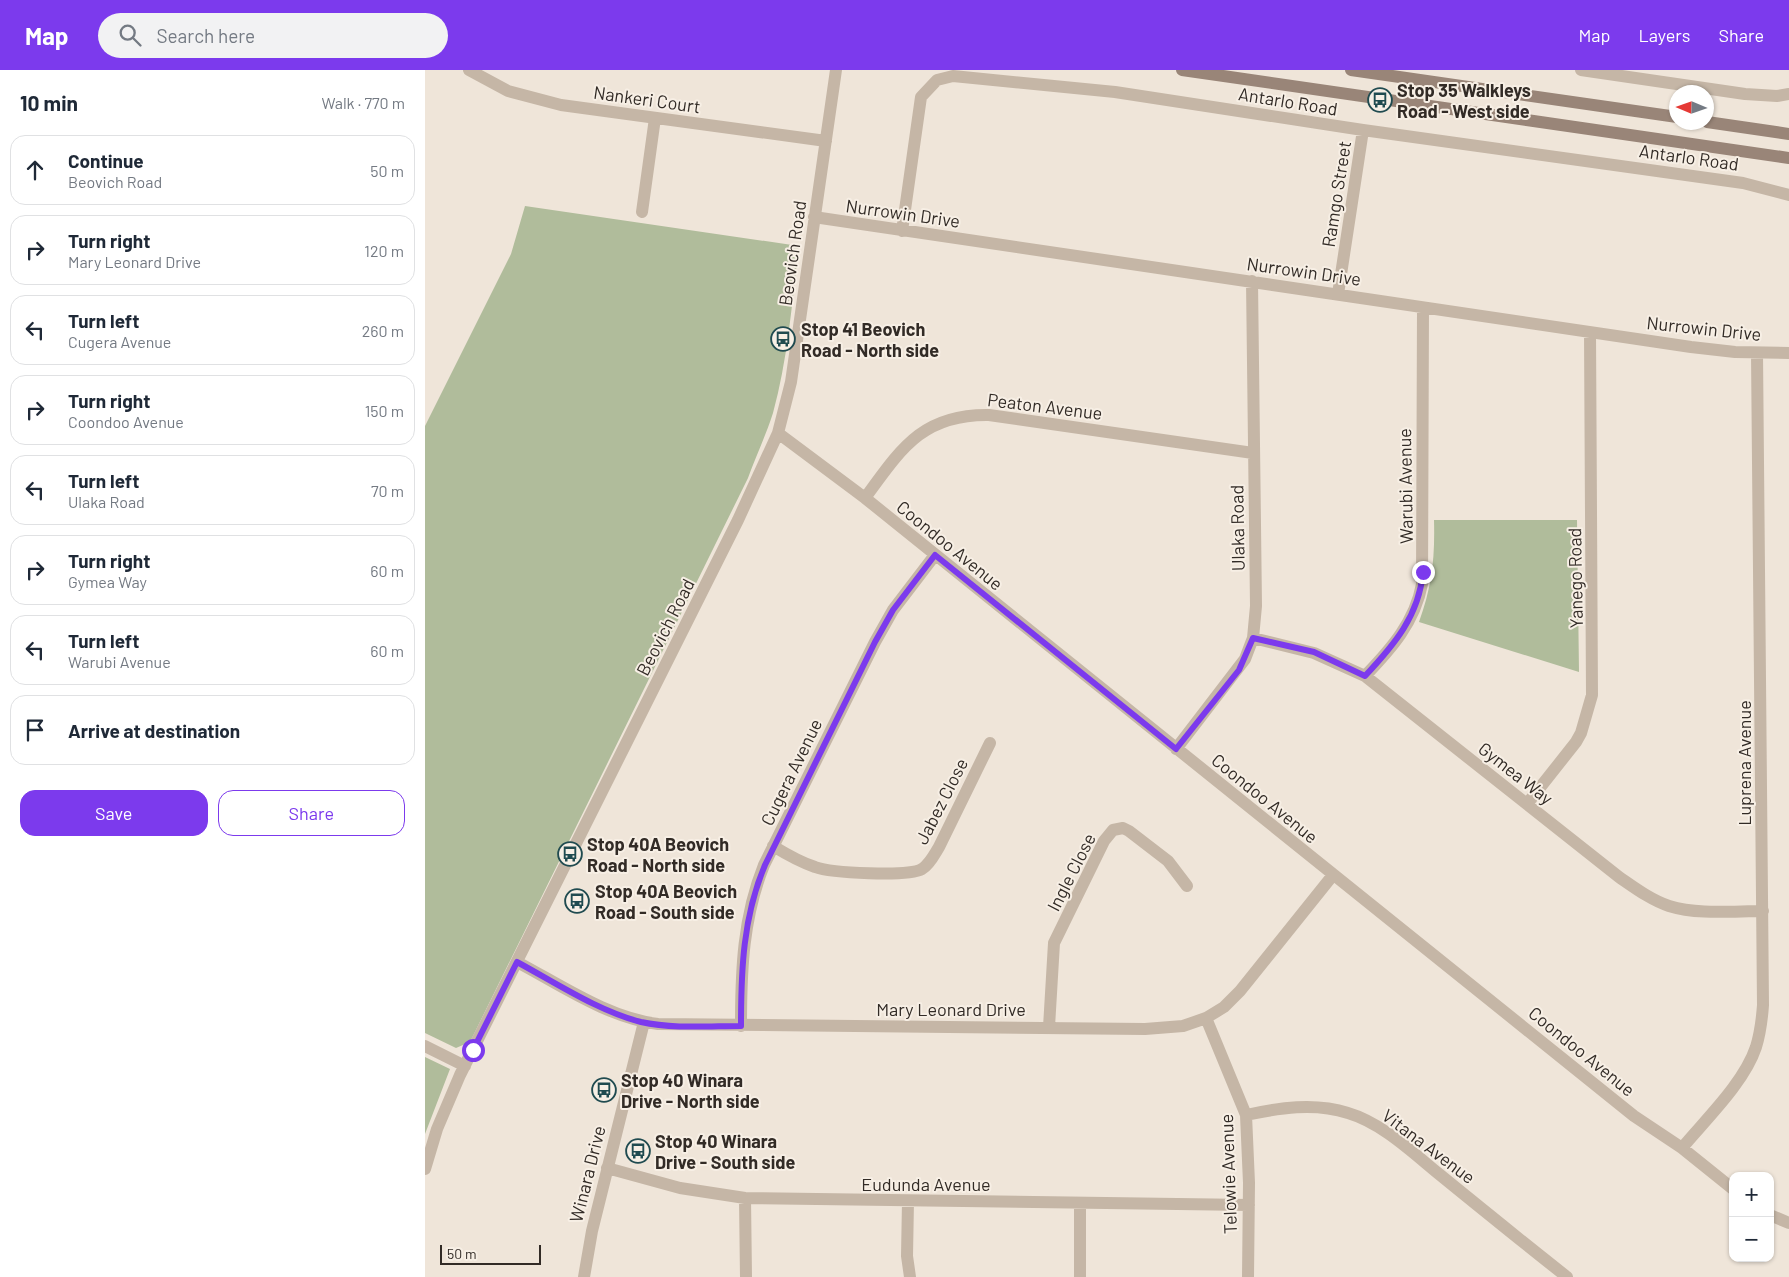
<!DOCTYPE html>
<html lang="en">
<head>
<meta charset="utf-8">
<style>
  :root { --surface:#fff; --page:#f2f2f3; --text:#1f2937; --muted:#747a83; --line:#e0e1e3; --accent:#7c3aed }
  body { margin:0; font-family:Barlow,sans-serif; background:var(--page); color:var(--text) }
  .controls { position:absolute; right:15px; bottom:15px; display:grid; overflow:hidden; border-radius:10px; box-shadow:0 1px 4px #0004 }
  .controls button { width:45px; height:45px; display:grid; place-items:center; padding:0; border:0; border-bottom:1px solid var(--line); background:var(--surface); color:var(--text); font:25px sans-serif }
  .compass { position:absolute; left:1244px; top:15px; width:45px; height:45px; border-radius:50%; background:var(--surface); box-shadow:0 1px 4px #0004; rotate:272deg }
  .scale { position:absolute; left:15px; bottom:12px; width:101px; box-sizing:border-box; padding-left:5px; border:2px solid #322b26; border-top:0; font-size:14px; line-height:18px; white-space:nowrap; color:#322b26; -webkit-text-stroke:4px #f7efe5; paint-order:stroke }
  .stop { position:absolute; width:15px; height:15px; margin:-11px; border:4px solid #7c3aed; border-radius:50%; background:#fff }
  .stop.end { background:#7c3aed; border-color:#fff; box-shadow:0 1px 5px #0008 }
  .list { margin:0; padding:0; list-style:none }
  h2 { display:flex; justify-content:space-between; align-items:center; height:65px; margin:0; padding:0 20px; font-size:21px }
  h2 small { font-size:16px; font-weight:400; color:var(--muted) }
  .list li { display:grid; grid-template-columns:32px 1fr auto; gap:15px; align-items:center; box-sizing:border-box; height:70px; margin:0 10px 10px; padding:0 10px; border:1px solid var(--line); border-radius:15px }
  .list b { display:block; font-size:19px; white-space:nowrap }
  .list p { margin:0; font-size:16px; white-space:nowrap; color:var(--muted) }
  .list em { font-size:16px; font-style:normal; color:var(--muted) }
  .actions { display:flex; gap:10px; padding:15px 20px }
  .actions a { flex:1; padding:11px 0; border:1px solid var(--accent); border-radius:15px; text-align:center; font-size:18px; color:var(--accent) }
  .actions .main { background:var(--accent); color:#fff }
  .icon { flex:none; width:28px; height:28px; fill:none; stroke:currentColor; stroke-width:2; stroke-linecap:round; stroke-linejoin:round }
  .map { position:relative; flex:none; width:1364px; height:1207px; overflow:hidden }
  header { display:flex; align-items:center; gap:30px; box-sizing:border-box; height:70px; padding:0 25px; background:var(--accent); color:#fff }
  header strong { font-size:24px }
  nav { display:flex; gap:28px; margin-inline-start:auto; font-size:18px }
  .search { width:350px; height:45px; background:var(--page); display:flex; align-items:center; gap:12px; box-sizing:border-box; padding:0 18px; border-radius:28px; color:var(--muted); font-size:19px }
  main { display:flex }
  aside { flex:1; background:var(--surface) }
  .map>svg:first-child { display:block }
</style>
</head>
<body>
<header>
<strong>Map</strong>
<div class="search"><svg class="icon" aria-label="search" viewBox="0 0 24 24"><circle cx="10" cy="10" r="6"/><path d="M15 15l6 6"/></svg>Search here</div>
<nav><a>Map</a><a>Layers</a><a>Share</a></nav>
</header>
<main>
<aside>
<h2>10 min<small>Walk · 770 m</small></h2>
<ul class="list">
<li><svg class="icon" aria-label="ahead" viewBox="0 0 24 24"><path d="M12 20V5M6 11l6-6 6 6"/></svg><div><b>Continue</b><p>Beovich Road</p></div><em>50 m</em></li>
<li><svg class="icon" aria-label="right" viewBox="0 0 24 24"><path d="M7 20v-9h11M14 6l5 5-5 5"/></svg><div><b>Turn right</b><p>Mary Leonard Drive</p></div><em>120 m</em></li>
<li><svg class="icon" aria-label="left" viewBox="0 0 24 24"><path d="M17 20v-9H6M10 6l-5 5 5 5"/></svg><div><b>Turn left</b><p>Cugera Avenue</p></div><em>260 m</em></li>
<li><svg class="icon" aria-label="right" viewBox="0 0 24 24"><path d="M7 20v-9h11M14 6l5 5-5 5"/></svg><div><b>Turn right</b><p>Coondoo Avenue</p></div><em>150 m</em></li>
<li><svg class="icon" aria-label="left" viewBox="0 0 24 24"><path d="M17 20v-9H6M10 6l-5 5 5 5"/></svg><div><b>Turn left</b><p>Ulaka Road</p></div><em>70 m</em></li>
<li><svg class="icon" aria-label="right" viewBox="0 0 24 24"><path d="M7 20v-9h11M14 6l5 5-5 5"/></svg><div><b>Turn right</b><p>Gymea Way</p></div><em>60 m</em></li>
<li><svg class="icon" aria-label="left" viewBox="0 0 24 24"><path d="M17 20v-9H6M10 6l-5 5 5 5"/></svg><div><b>Turn left</b><p>Warubi Avenue</p></div><em>60 m</em></li>
<li><svg class="icon" aria-label="arrive" viewBox="0 0 24 24"><path d="M6 21V4h12l-3 4 3 4H6"/></svg><div><b>Arrive at destination</b></div></li>
</ul>
<div class="actions"><a class="main">Save</a><a>Share</a></div>
</aside>
<div class="map">
<svg width="1364" height="1207" viewBox="0 0 1364 1207">
  <rect width="100%" height="100%" fill="#efe5d9"/>
  <path fill="#b0bc9b" d="M100 136 374 176C367 231 363 289 348 343 341 365 331 386 323 408L45 972 31 978 0 963V356L86 184Z
    M1009 450H1152L1154 602 994 552C1007 516 1010 489 1009 450Z
    M0 987 25 999 0 1064Z"/>
  <g fill="none" stroke-linecap="round" stroke-linejoin="round">
    <path stroke="#c5b6a6" stroke-width="12" d="M44 0 83 21 136 35 401 71
      M1156 0 1320 24 1352 26 1364 24
      M217 142 230 48
      M389 147 1266 277 1310 282 1364 283
      M477 161 496 27 512 10 528 6 690 22 938 60 1318 113 1364 125
      M913 224 938 60
      M353 363 440 428 1209 1046 1257 1078 1308 1119
      M440 428C476 379 497 344 564 345L828 383
      M828 568 889 583 940 606 1194 807C1210 818 1226 830 1244 836 1273 845 1308 841 1338 841
      M940 606C966 579 990 552 997 514L998 238
      M751 679 820 589 828 568 831 536 827 211
      M1102 734 1151 672 1156 663 1167 625 1165 262
      M348 776C361 784 375 792 390 797 406 803 483 807 497 799 505 794 509 785 514 777L565 673
      M92 892C136 915 183 948 233 954L720 959 758 956 781 948 799 937 815 921 908 805
      M781 948 821 1045 824 1113 823 1207
      M316 956C316 900 318 847 339 795L450 572 468 540 510 485
      M624 957 629 873 679 771 688 760 698 758 704 761 743 791 762 816
      M0 976 40 996
      M821 1045C854 1038 889 1032 923 1043 957 1053 987 1082 1014 1104 1057 1139 1099 1173 1142 1207
      M1257 1078C1281 1049 1319 1013 1331 977 1335 964 1337 949 1338 935L1332 283
      M182 1098 255 1118 320 1128 824 1135
      M0 1099 12 1059 35 1005 313 450 353 363 366 312 411 0
      M320 1128 321 1207
      M483 1131 482 1186 485 1207
      M655 1133V1207
      M1345 1145 1364 1153
      M159 1207 167 1161 219 952"/>
    <path stroke="#998578" stroke-width="12" d="M757 0 1364 88
      M926 0 1252 47
      M1282 52 1364 64"/>
  </g>
  <g fill="none" stroke-linecap="round" stroke-linejoin="round">
    <path stroke="#7c3aed" stroke-width="6" d="M48 980 92 892C131 913 173 941 216 952 248 959 284 956 316 956 316 900 318 847 340 795L450 572 468 540 510 485 751 679 814 600 828 568 889 582 940 606C969 575 994 546 998 502"/>
  </g>
  <defs>
    <g id="bus-ring" transform="scale(1.25)"><circle r="9.5" fill="#f7efe5" stroke="#204b50" stroke-width="1.5"/><path d="M-5-6H5V4H4V6H2V4H-2V6H-4V4H-5ZM-3.5-4V0h7V-4ZM-3.5 1.2v1.5H-2V1.2ZM2 1.2v1.5H3.5V1.2Z" fill="#204b50"/></g>
  </defs>
  <g fill-rule="evenodd">
    <use href="#bus-ring" x="955" y="30"/>
    <use href="#bus-ring" x="358" y="269"/>
    <use href="#bus-ring" x="145" y="784"/>
    <use href="#bus-ring" x="152" y="831"/>
    <use href="#bus-ring" x="179" y="1020"/>
    <use href="#bus-ring" x="213" y="1081"/>
  </g>
  <g text-anchor="middle" dominant-baseline="central" stroke-width="4" stroke-linejoin="round" paint-order="stroke">
    <g font-size="18" font-weight="bold" fill="#322b26" stroke="#f7efe5" text-anchor="start">
      <text x="972" y="20">Stop 35 Walkleys<tspan x="972" dy="21">Road - West side</tspan></text>
      <text x="376" y="259">Stop 41 Beovich<tspan x="376" dy="21">Road - North side</tspan></text>
      <text x="162" y="774">Stop 40A Beovich<tspan x="162" dy="21">Road - North side</tspan></text>
      <text x="170" y="821">Stop 40A Beovich<tspan x="170" dy="21">Road - South side</tspan></text>
      <text x="196" y="1010">Stop 40 Winara<tspan x="196" dy="21">Drive - North side</tspan></text>
      <text x="230" y="1071">Stop 40 Winara<tspan x="230" dy="21">Drive - South side</tspan></text>
    </g>
    <g font-size="18" fill="#322b26" stroke="#f7efe5">
      <text transform="translate(222 29) rotate(8)">Nankeri Court</text>
      <text transform="translate(863 31) rotate(9)">Antarlo Road</text>
      <text transform="translate(1264 87) rotate(8)">Antarlo Road</text>
      <text transform="translate(911 124) rotate(-81)">Ramgo Street</text>
      <text transform="translate(478 143) rotate(8)">Nurrowin Drive</text>
      <text transform="translate(367 183) rotate(-82)">Beovich Road</text>
      <text transform="translate(879 201) rotate(8)">Nurrowin Drive</text>
      <text transform="translate(1279 258) rotate(6)">Nurrowin Drive</text>
      <text transform="translate(620 336) rotate(7)">Peaton Avenue</text>
      <text transform="translate(980 416) rotate(-91)">Warubi Avenue</text>
      <text transform="translate(812 458) rotate(-91)">Ulaka Road</text>
      <text transform="translate(525 475) rotate(39)">Coondoo Avenue</text>
      <text transform="translate(1150 508) rotate(-91)">Yanego Road</text>
      <text transform="translate(240 557) rotate(-63)">Beovich Road</text>
      <text transform="translate(1319 693) rotate(-90)">Luprena Avenue</text>
      <text transform="translate(366 702) rotate(-64)">Cugera Avenue</text>
      <text transform="translate(1091 703) rotate(38)">Gymea Way</text>
      <text transform="translate(840 728) rotate(39)">Coondoo Avenue</text>
      <text transform="translate(516 731) rotate(-63)">Jabez Close</text>
      <text transform="translate(646 802) rotate(-63)">Ingle Close</text>
      <text x="526" y="939">Mary Leonard Drive</text>
      <text transform="translate(1157 981) rotate(39)">Coondoo Avenue</text>
      <text transform="translate(1004 1076) rotate(37)">Vitana Avenue</text>
      <text transform="translate(162 1104) rotate(-76)">Winara Drive</text>
      <text transform="translate(803 1104) rotate(-92)">Telowie Avenue</text>
      <text x="501" y="1114">Eudunda Avenue</text>
    </g>
  </g>
</svg>
<div class="controls">
<button>+</button>
<button>−</button>
</div>
<svg class="compass" viewBox="-18 -18 36 36"><path d="M0-13l5 13h-10z" fill="#e53935"/><path d="M0 13l5-13h-10z" fill="#747a83"/></svg>
<div class="scale">50 m</div>
<div class="stop" style="left:48px;top:980px"></div>
<div class="stop end" style="left:998px;top:502px"></div>
</div>
</main>
</body>
</html>
